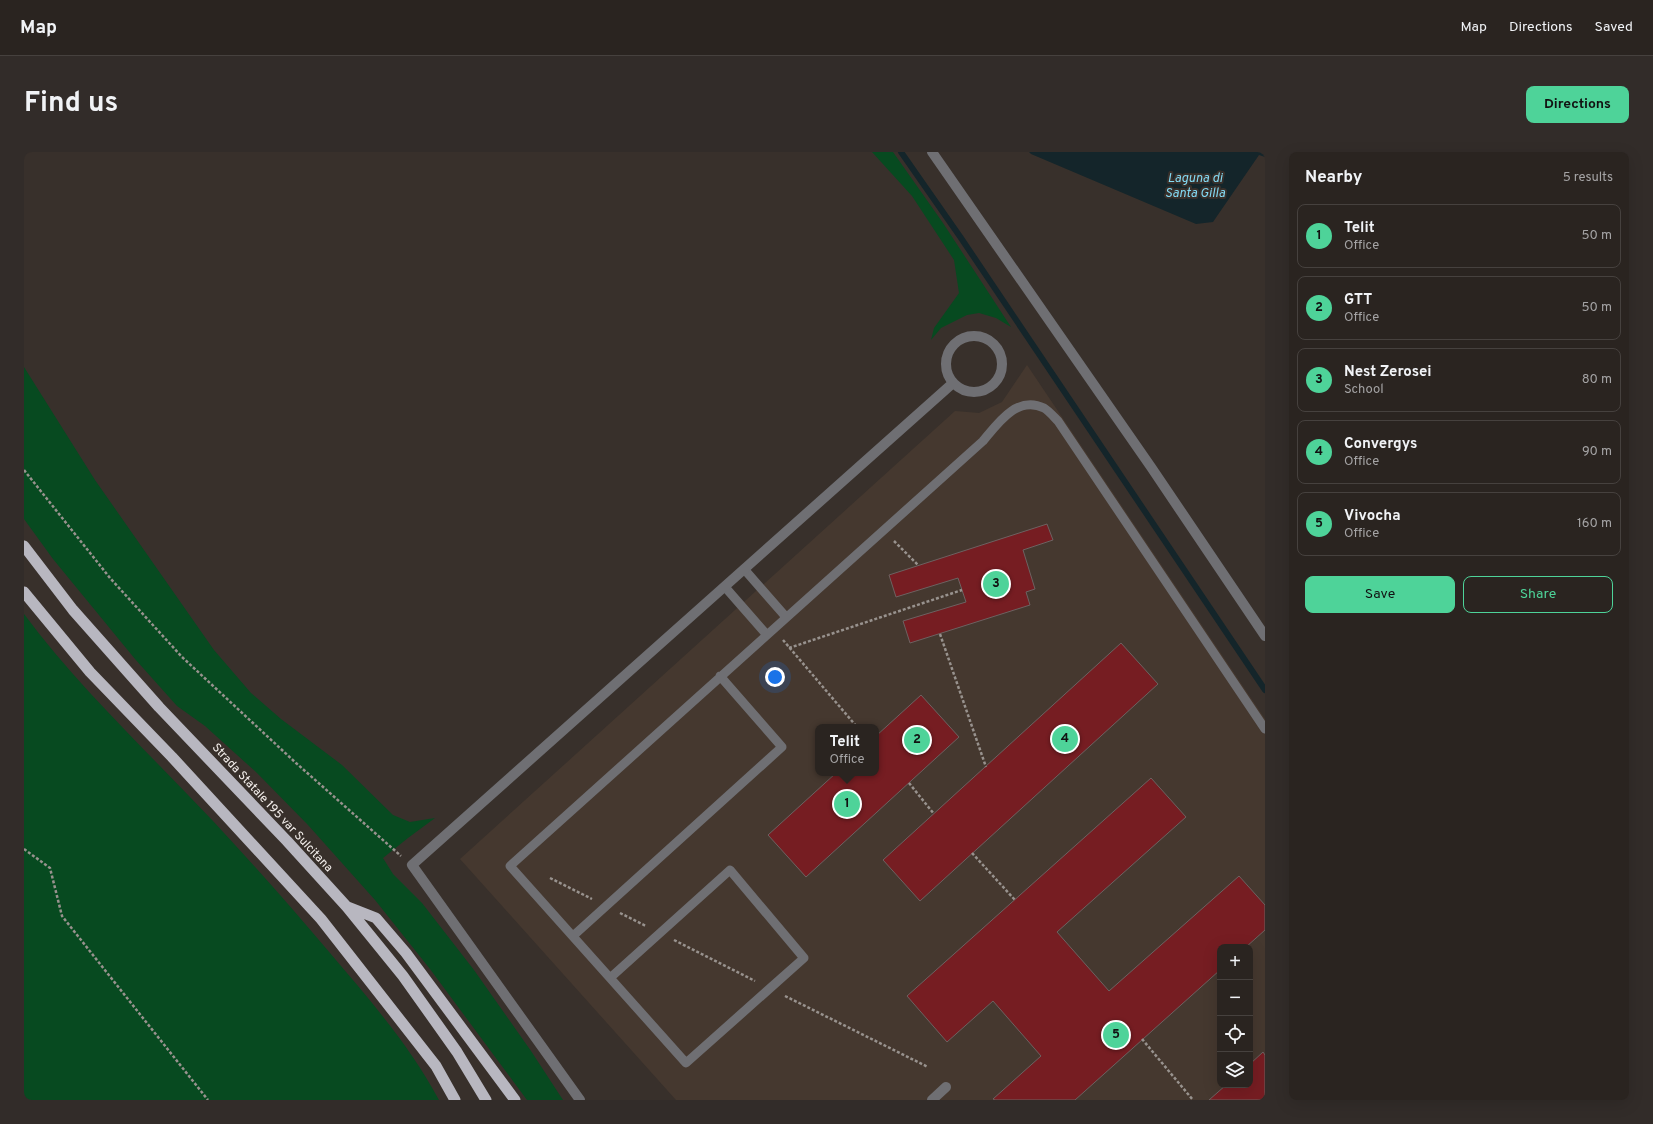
<!DOCTYPE html>
<html lang="en">
<head>
<meta charset="utf-8">
<style>
  :root { --surface:#2a2420; --page:#322c29; --text:#f1f3f6; --muted:#a5a4a5; --line:#46413e; --accent:#4ed399 }
  body { margin:0; font-family:Overpass,sans-serif; background:var(--page); color:var(--text) }
  .controls { position:absolute; right:12px; bottom:12px; display:grid; overflow:hidden; border-radius:8px; box-shadow:0 4px 16px #0002 }
  .controls button { width:36px; height:36px; display:grid; place-items:center; padding:0; border:0; border-bottom:1px solid var(--line); background:var(--surface); color:var(--text); font:20px sans-serif }
  .you { position:absolute; left:751px; top:525px; width:14px; height:14px; margin:-10px; border:3px solid #fff; border-radius:50%; background:#1a73e8; box-shadow:0 0 0 6px #1a73e833 }
  .badge { display:grid; place-items:center; width:26px; height:26px; border-radius:50%; background:var(--accent); color:#111; font-size:13px; font-weight:700 }
  .pin { position:absolute; translate:-50% -50%; border:2px solid #fff; box-shadow:0 1px 4px #0006 }
  .popup { position:absolute; left:791px; top:572px; width:64px; height:52px; box-sizing:border-box; display:grid; place-content:center; border-radius:8px; background:var(--surface); filter:drop-shadow(0 1px 3px #0005); font-size:13px; white-space:nowrap; color:var(--muted) }
  .popup b { font-size:15px; color:var(--text) }
  .popup::after { content:''; position:absolute; left:50%; top:100%; margin-left:-8px; border:8px solid transparent; border-top-color:var(--surface) }
  .list { margin:0; padding:0; list-style:none }
  h2 { display:flex; justify-content:space-between; align-items:center; height:52px; margin:0; padding:0 16px; font-size:17px }
  h2 small { font-size:13px; font-weight:400; color:var(--muted) }
  .list li { display:grid; grid-template-columns:26px 1fr auto; gap:12px; align-items:center; box-sizing:border-box; height:64px; margin:0 8px 8px; padding:0 8px; border:1px solid var(--line); border-radius:8px }
  .list b { display:block; font-size:15px; white-space:nowrap }
  .list p { margin:0; font-size:13px; white-space:nowrap; color:var(--muted) }
  .list em { font-size:13px; font-style:normal; color:var(--muted) }
  .actions { display:flex; gap:8px; padding:12px 16px }
  .actions a { flex:1; padding:9px 0; border:1px solid var(--accent); border-radius:8px; text-align:center; font-size:14px; color:var(--accent) }
  .actions .main { background:var(--accent); color:#111 }
  .icon { flex:none; width:22px; height:22px; fill:none; stroke:currentColor; stroke-width:2; stroke-linecap:round; stroke-linejoin:round }
  .map { position:relative; flex:none; width:1241px; height:948px; overflow:hidden; border-radius:8px }
  header { display:flex; align-items:center; gap:24px; box-sizing:border-box; height:56px; padding:0 20px; background:var(--surface); border-bottom:1px solid var(--line) }
  header strong { font-size:19px }
  nav { display:flex; gap:22px; margin-inline-start:auto; font-size:14px }
  .intro { display:flex; align-items:center; justify-content:space-between; box-sizing:border-box; height:96px; padding:0 24px }
  h1 { margin:0; font-size:28px }
  .button { padding:10px 18px; border-radius:8px; background:var(--accent); color:#111; font-size:14px; font-weight:700 }
  main { display:flex; gap:24px; padding:0 24px }
  aside { flex:1; background:var(--surface); border-radius:8px; box-shadow:0 4px 16px #0002 }
  .map>svg:first-child { display:block }
</style>
</head>
<body>
<header>
<strong>Map</strong>
<nav><a>Map</a><a>Directions</a><a>Saved</a></nav>
</header>
<div class="intro"><h1>Find us</h1><a class="button">Directions</a></div>
<main>
<div class="map">
<svg width="1241" height="948" viewBox="0 0 1241 948">
  <rect width="100%" height="100%" fill="#38302b"/>
  <path fill="#45382f" fill-rule="evenodd" d="M1003 213 1241 567V948H652L436 707 931 259 955 261 978 250ZM794 575H852V621H794ZM1196 795H1226V933H1196Z"/>
  <path fill="#074a20" d="M848 0H869L919 71 987 175 972 166 955 161 943 163 917 176 907 188 910 176 935 141 930 108 888 44Z
    M0 215 71 328 190 498 227 541 257 567 318 613 369 663 386 670 411 666 384 686 359 706 369 722 398 751 450 818 507 899 539 948H503L406 817 351 748 284 673 233 621 181 574 153 554 111 507 29 407 0 367Z
    M0 462C56 537 125 601 189 669 229 712 268 756 306 801 346 848 386 894 415 948H0Z"/>
  <path fill="#14252a" d="M1005 0H1241V5L1235 3 1189 70 1172 72 1007 2Z"/>
  <g fill="none" stroke-linecap="round" stroke-linejoin="round">
    <path stroke="#14252a" stroke-width="6" d="M877 0 937 86 1241 538"/>
  </g>
  <path fill="#761d22" stroke="#6d6261" d="M1023 372 1029 388 999 398 1011 437 1002 440 1006 453 886 491 879 469 942 450 934 426 872 445 865 423Z
    M1097 491 1134 532 896 749 859 708Z
    M897 543 935 585 782 725 744 683 812 621H852V584Z
    M1127 626 1162 665 1033 780 1085 839 1215 724 1241 753V778L1222 795H1196V818L1051 948H971L969 947 1017 904 969 849 923 890 883 844Z
    M1239 900 1241 903V948H1185L1202 933H1226V912Z"/>
  <g fill="none" stroke-linecap="round" stroke-linejoin="round">
    <path stroke="#98928e" stroke-width="2.5" stroke-dasharray="3 2" stroke-linecap="butt" d="M0 318 86 426 158 505 272 611 377 704
      M870 389 894 413
      M916 482 962 615
      M759 488 833 575
      M765 496 938 438
      M885 631 910 662
      M0 697 26 716 38 764 184 948
      M948 701 991 748
      M526 726 568 747
      M596 761 622 774
      M650 788 731 829
      M761 844 904 915
      M1118 887 1169 948"/>
    <path stroke="#6f6f73" stroke-width="9" d="M720 417 762 465
      M701 435 743 483
      M549 784 758 595 696 524
      M586 826 706 718 780 806 662 911 486 714 959 289C974 271 993 243 1020 256 1025 259 1030 265 1034 269L1241 577"/>
    <path stroke="#6f6f73" stroke-width="10" d="M908 948 922 935"/>
    <path stroke="#6f6f73" stroke-width="10" d="M908 0 1127 315 1241 484
      M922 212a28 28 0 1 1 56 0a28 28 0 1 1-56 0Z
      M556 948 388 713 929 231"/>
    <path stroke="#b8b7c0" stroke-width="11" d="M0 394 49 458 135 555 263 689 323 755 379 824 433 900 462 948
      M0 440 66 520 148 605 297 767 412 914 431 948
      M324 755 352 766 382 801 491 948"/>
  </g>
  <g text-anchor="middle" dominant-baseline="central" stroke-width="4" stroke-linejoin="round" paint-order="stroke">
    <g font-size="12" fill="#f6f1ee" stroke="#38302b">
      <text transform="translate(248 656) rotate(47)">Strada Statale 195 var Sulcitana</text>
    </g>
    <g font-size="13" font-style="italic" fill="#83daf4" stroke="#38302b">
      <text x="1171" y="27">Laguna di<tspan x="1171" dy="15">Santa Gilla</tspan></text>
    </g>
  </g>
</svg>
<div class="controls">
<button>+</button>
<button>−</button>
<button><svg class="icon" aria-label="locate" viewBox="0 0 24 24"><circle cx="12" cy="12" r="6"/><path d="M12 2v4M12 18v4M2 12h4M18 12h4"/></svg></button>
<button><svg class="icon" aria-label="layers" viewBox="0 0 24 24"><path d="M12 4l9 5-9 5-9-5zM3 14l9 5 9-5"/></svg></button>
</div>
<div class="you"></div>
<div class="pin badge" style="left:823px;top:652px">1</div>
<div class="popup"><b>Telit</b>Office</div>
<div class="pin badge" style="left:893px;top:588px">2</div>
<div class="pin badge" style="left:972px;top:432px">3</div>
<div class="pin badge" style="left:1041px;top:587px">4</div>
<div class="pin badge" style="left:1092px;top:883px">5</div>
</div>
<aside>
<h2>Nearby<small>5 results</small></h2>
<ul class="list">
<li><span class="badge">1</span><div><b>Telit</b><p>Office</p></div><em>50 m</em></li>
<li><span class="badge">2</span><div><b>GTT</b><p>Office</p></div><em>50 m</em></li>
<li><span class="badge">3</span><div><b>Nest Zerosei</b><p>School</p></div><em>80 m</em></li>
<li><span class="badge">4</span><div><b>Convergys</b><p>Office</p></div><em>90 m</em></li>
<li><span class="badge">5</span><div><b>Vivocha</b><p>Office</p></div><em>160 m</em></li>
</ul>
<div class="actions"><a class="main">Save</a><a>Share</a></div>
</aside>
</main>
</body>
</html>
